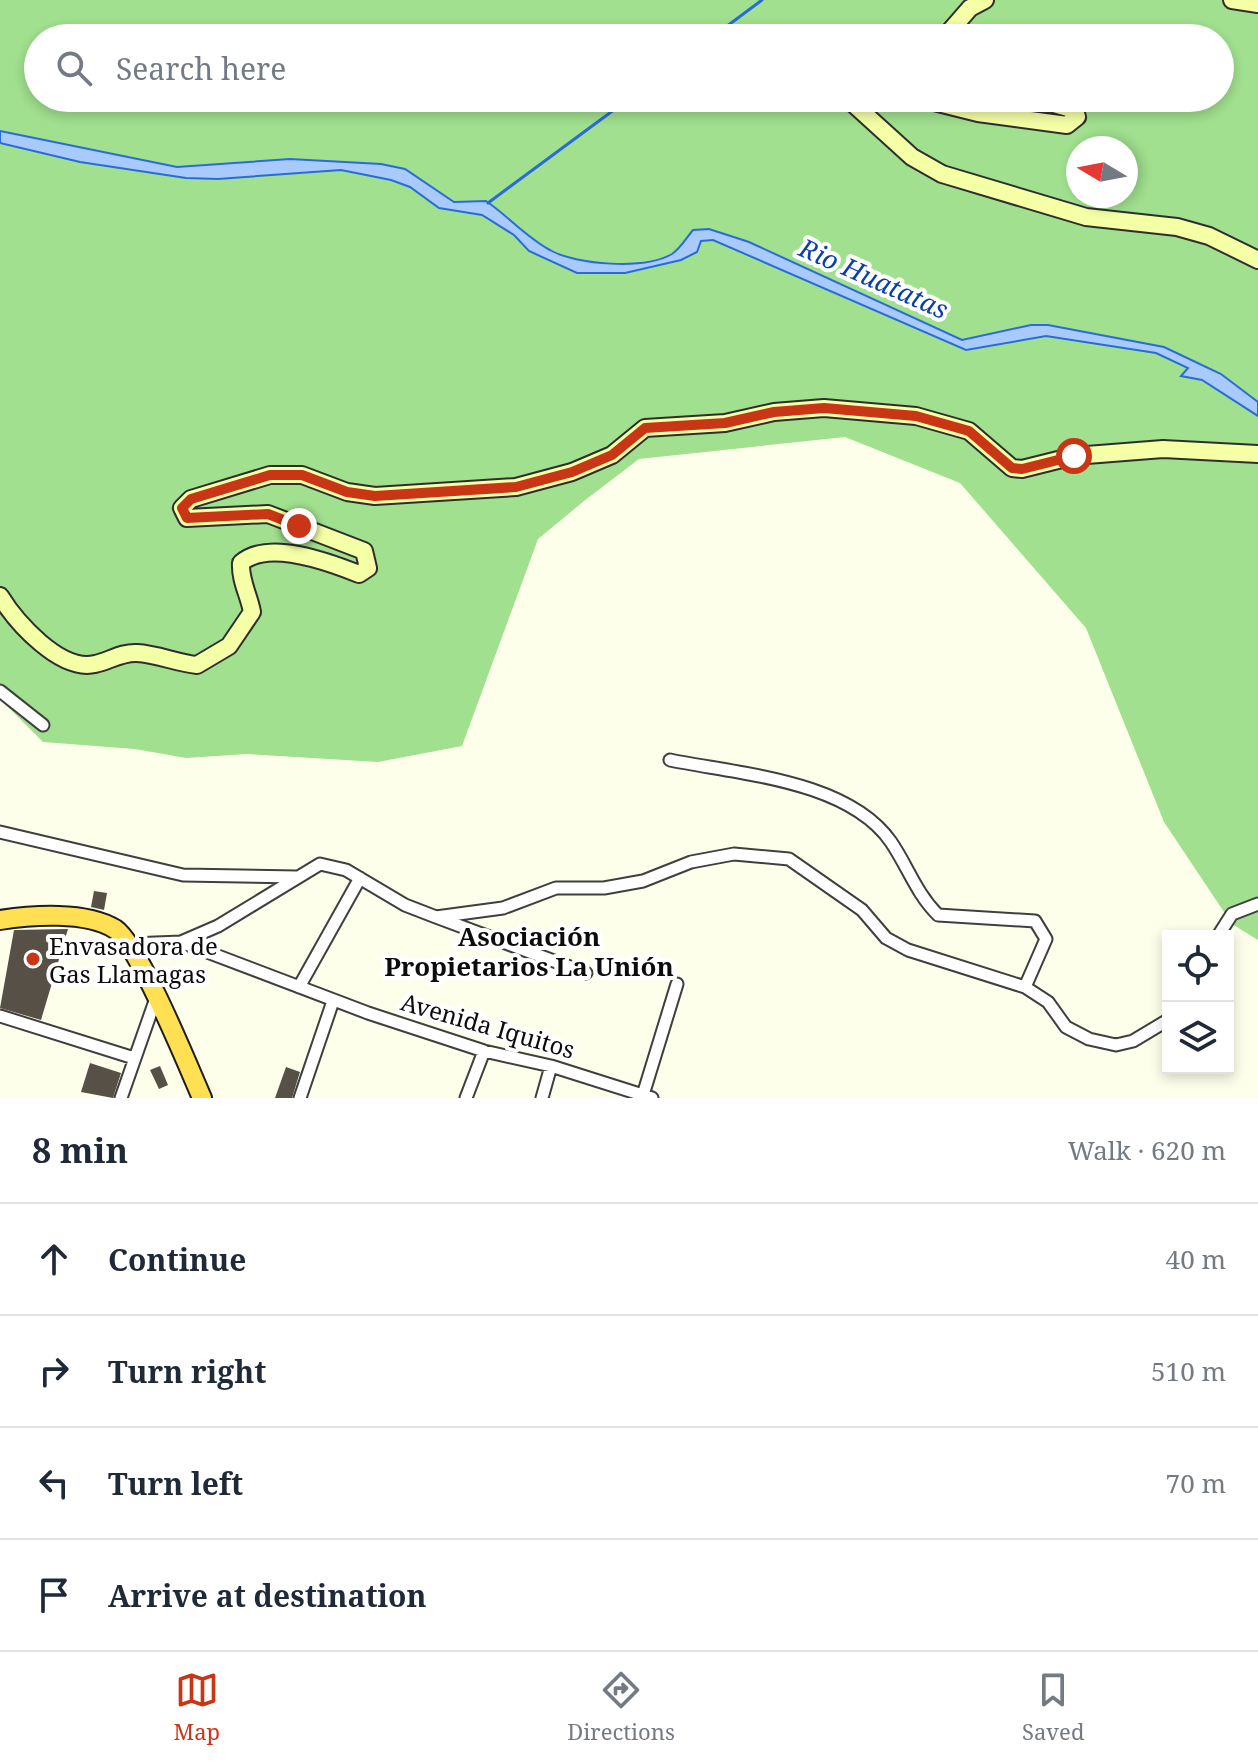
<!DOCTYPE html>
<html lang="en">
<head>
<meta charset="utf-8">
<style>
  :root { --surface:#fff; --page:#f2f2f3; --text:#1f2937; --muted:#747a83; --line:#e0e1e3; --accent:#c93616 }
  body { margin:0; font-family:"Noto Serif",serif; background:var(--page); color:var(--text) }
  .controls { position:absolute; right:24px; bottom:24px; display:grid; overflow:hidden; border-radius:0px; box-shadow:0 4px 12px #0003 }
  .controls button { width:72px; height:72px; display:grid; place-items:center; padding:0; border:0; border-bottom:2px solid var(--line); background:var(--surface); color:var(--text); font:40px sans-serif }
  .compass { position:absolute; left:1066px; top:136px; width:72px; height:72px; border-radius:50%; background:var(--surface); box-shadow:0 4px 12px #0003; rotate:280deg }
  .stop { position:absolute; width:24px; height:24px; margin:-18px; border:6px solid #c93616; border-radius:50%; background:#fff }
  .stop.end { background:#c93616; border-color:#fff; box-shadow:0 2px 8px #0008 }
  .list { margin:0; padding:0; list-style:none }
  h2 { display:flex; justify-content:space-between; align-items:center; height:104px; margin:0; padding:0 32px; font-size:34px }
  h2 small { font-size:26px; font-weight:400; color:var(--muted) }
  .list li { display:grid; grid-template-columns:52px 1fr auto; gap:24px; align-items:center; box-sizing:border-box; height:112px; padding:0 32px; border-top:2px solid var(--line) }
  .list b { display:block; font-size:30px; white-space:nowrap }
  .list em { font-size:26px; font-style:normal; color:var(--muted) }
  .icon { flex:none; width:44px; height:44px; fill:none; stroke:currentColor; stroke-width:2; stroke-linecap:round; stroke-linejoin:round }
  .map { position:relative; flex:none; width:1258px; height:1098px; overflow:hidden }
  .search { position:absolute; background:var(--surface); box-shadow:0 4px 12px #0003; left:24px; right:24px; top:24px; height:88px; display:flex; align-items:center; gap:20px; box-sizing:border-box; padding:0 28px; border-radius:44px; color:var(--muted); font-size:30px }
  .sheet { height:552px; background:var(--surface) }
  nav { display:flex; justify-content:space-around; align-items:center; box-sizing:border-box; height:112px; border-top:2px solid var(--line); background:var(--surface); font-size:22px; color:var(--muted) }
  nav a { display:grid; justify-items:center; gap:4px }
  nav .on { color:var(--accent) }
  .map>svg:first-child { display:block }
</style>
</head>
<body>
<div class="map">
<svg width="1258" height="1098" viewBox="0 0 1258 1098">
  <rect width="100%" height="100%" fill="#feffeb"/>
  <path fill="#a0e08e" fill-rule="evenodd" d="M0 0H1258V940L1232 924 1164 822 1086 628 960 483 845 437 639 459 584 501 538 539 462 746 378 762 247 754 186 758 135 749 43 742 0 699ZM38 38H1220V98H38ZM1078 148H1126V196H1078Z"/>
  <path fill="#a9cafd" stroke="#296bdb" stroke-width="2" d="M0 131 177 167 290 159 381 164 405 169 454 202 486 201C508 216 526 237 550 250 576 265 645 270 672 254 680 249 687 237 693 230L709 229 749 242 962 340 1031 325H1048L1164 347 1221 374 1258 402V416L1202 380 1181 376 1188 368 1156 353 1046 336 966 350 713 240 701 241 697 252 681 260 625 273H577L529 251 514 235 482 215 439 208 410 187 391 180 341 170 218 179 186 178 80 162 0 143Z"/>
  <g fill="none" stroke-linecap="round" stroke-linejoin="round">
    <path stroke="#296bdb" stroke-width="3" d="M711 38 762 0
      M488 203 630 98"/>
  </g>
  <path fill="#565047" d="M94 891 107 893 104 910 91 907Z
    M68 929 41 1020 0 1008 14 930Z
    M90 1063 121 1073 113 1098 81 1092Z
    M160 1066 168 1085 159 1089 150 1070Z
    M286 1067 300 1072 292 1098H275Z"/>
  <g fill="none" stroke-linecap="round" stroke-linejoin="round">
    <g stroke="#3f3f3f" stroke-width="15">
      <path id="minor" d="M0 691 43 725
        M670 760C738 774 848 780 891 842 908 867 916 893 938 915L1035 921 1046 939 1025 987
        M0 832 183 875 297 877
        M436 917 586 973
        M1218 936 1232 914 1258 904
        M181 942 218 926 320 864 346 870 405 905 436 917 503 908 556 888H604L643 881 691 862 734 854 789 859 862 910 886 938 908 950 1025 987 1048 1002 1066 1027 1089 1039 1116 1045 1133 1041 1168 1020
        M130 944 181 942 368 1013 484 1051 551 1066 652 1098
        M299 987 360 878
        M0 1016 134 1058
        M643 1095 677 984
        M121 1098 156 998
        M300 1098 333 1001
        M466 1098 484 1051
        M542 1098 551 1066"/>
    </g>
    <g stroke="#2e2e2e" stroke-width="20">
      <path id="secondary" d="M1232 0 1258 4
        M813 38H820
        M951 38 950 31 970 8 985 0
        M847 98 912 157 942 174 1086 217 1177 227 1209 236 1258 260
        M918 98 978 113 1067 125 1077 117 1075 110 1033 98
        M0 596C16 622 60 672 95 664 109 661 122 652 137 653 157 654 177 663 197 665L229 646 252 612C249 595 240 581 241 563 268 539 329 562 359 574L368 568 364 551 268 514 187 518 182 508 191 499 270 475H302L347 492 375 496 516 487 572 472 612 455 645 428 725 423 774 412 824 408 916 416 969 431 1012 468 1022 469 1074 456 1163 449 1258 454"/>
    </g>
    <g stroke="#1d1d1d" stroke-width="22">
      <path id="trunk" d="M0 920C32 915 86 911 115 929 139 945 188 1066 202 1098"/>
    </g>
    <use href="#minor" stroke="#fff" stroke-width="11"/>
    <use href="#secondary" stroke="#f5ffa6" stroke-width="16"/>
    <use href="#trunk" stroke="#ffe052" stroke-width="18"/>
  </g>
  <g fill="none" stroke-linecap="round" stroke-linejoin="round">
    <path stroke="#c93616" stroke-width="10" d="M299 526 268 514 187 518 182 508 191 499 270 475H302L347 492 375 496 516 487 572 472 612 455 645 428 725 423 774 412 824 408 916 416 969 431 1012 468 1022 469 1074 456"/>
  </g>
  <circle fill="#c93616" stroke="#fff" stroke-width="3" cx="33" cy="959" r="8"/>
  <g text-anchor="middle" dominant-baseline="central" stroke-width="8" stroke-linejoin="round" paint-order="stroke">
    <g font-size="24" fill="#0c0c0c" stroke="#fff" text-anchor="start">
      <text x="49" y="945">Envasadora de<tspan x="49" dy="28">Gas Llamagas</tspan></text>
    </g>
    <g font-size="24" fill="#0c0c0c" stroke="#fff">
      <text transform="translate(488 1025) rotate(16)">Avenida Iquitos</text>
    </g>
    <g font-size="26" font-style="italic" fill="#093fa9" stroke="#fff">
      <text transform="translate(874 278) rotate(24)">Rio Huatatas</text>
    </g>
    <g font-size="26" font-weight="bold" fill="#0c0c0c" stroke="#fff">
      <text x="529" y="936">Asociación<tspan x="529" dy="30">Propietarios La Unión</tspan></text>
    </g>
  </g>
</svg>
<div class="controls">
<button><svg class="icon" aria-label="locate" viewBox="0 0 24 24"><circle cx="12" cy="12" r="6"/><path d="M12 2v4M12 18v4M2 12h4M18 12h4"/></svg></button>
<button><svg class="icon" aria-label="layers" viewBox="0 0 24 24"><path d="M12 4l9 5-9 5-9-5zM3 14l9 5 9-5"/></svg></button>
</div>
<svg class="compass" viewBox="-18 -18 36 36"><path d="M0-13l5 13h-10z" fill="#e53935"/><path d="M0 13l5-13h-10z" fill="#747a83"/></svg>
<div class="stop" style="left:1074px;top:456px"></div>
<div class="stop end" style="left:299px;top:526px"></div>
<div class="search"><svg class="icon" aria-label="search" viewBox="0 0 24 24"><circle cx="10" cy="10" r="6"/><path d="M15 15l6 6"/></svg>Search here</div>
</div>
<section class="sheet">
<h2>8 min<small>Walk · 620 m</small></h2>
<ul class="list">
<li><svg class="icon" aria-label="ahead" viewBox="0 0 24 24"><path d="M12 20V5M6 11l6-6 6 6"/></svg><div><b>Continue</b></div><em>40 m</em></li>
<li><svg class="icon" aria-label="right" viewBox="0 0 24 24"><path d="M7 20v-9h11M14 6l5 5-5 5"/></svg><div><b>Turn right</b></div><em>510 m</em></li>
<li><svg class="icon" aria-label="left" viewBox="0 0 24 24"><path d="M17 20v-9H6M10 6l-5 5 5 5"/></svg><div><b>Turn left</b></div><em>70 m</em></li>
<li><svg class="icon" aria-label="arrive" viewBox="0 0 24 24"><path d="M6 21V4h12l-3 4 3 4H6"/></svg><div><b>Arrive at destination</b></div></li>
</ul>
</section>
<nav>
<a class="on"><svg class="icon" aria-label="map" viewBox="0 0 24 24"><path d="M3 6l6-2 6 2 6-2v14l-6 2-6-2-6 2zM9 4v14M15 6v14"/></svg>Map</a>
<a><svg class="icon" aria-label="directions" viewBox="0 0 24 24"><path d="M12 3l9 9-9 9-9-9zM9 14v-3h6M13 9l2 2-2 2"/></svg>Directions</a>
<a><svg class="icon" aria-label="saved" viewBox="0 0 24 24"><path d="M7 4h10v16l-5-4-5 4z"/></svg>Saved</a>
</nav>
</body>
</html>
